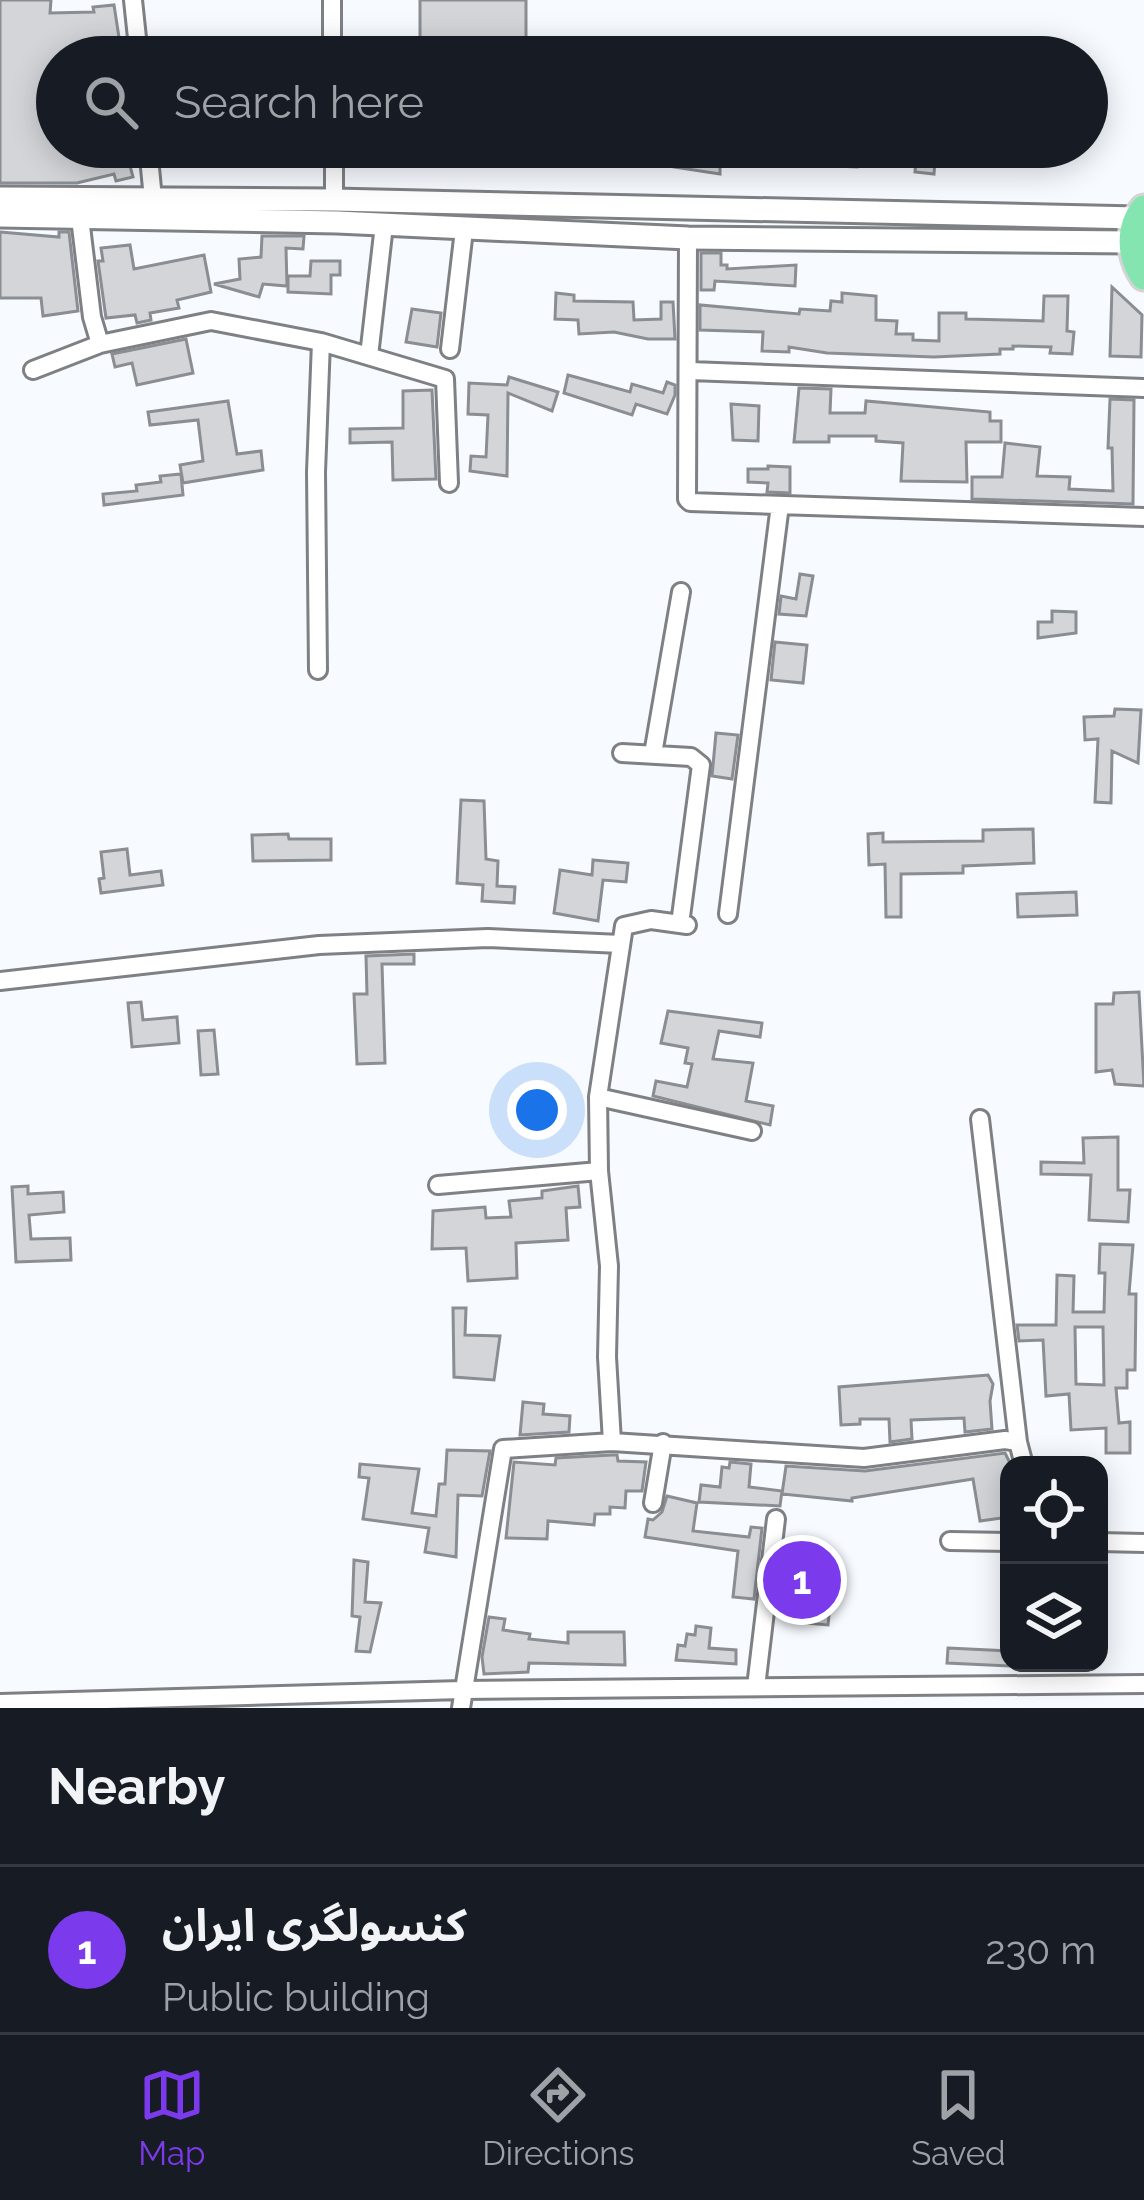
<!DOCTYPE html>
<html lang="en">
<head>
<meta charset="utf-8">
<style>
  :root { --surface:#171b24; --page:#20242c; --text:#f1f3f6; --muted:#9ea1a6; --line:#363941; --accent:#7c3aed }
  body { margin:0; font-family:Raleway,"Noto Sans Arabic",sans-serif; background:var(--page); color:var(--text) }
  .controls { position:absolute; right:36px; bottom:36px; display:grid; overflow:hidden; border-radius:24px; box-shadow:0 6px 30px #0003 }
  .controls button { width:108px; height:108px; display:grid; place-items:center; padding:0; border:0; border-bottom:3px solid var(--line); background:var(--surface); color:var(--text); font:60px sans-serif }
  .you { position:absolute; left:537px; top:1110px; width:42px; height:42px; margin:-30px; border:9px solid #fff; border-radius:50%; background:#1a73e8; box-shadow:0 0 0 18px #1a73e833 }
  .badge { display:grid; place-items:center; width:78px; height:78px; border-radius:50%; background:var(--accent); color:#fff; font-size:39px; font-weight:700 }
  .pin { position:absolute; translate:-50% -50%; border:6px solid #fff; box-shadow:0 3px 12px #0006 }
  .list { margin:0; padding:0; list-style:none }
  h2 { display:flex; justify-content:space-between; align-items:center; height:156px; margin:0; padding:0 48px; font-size:51px }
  h2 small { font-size:39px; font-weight:400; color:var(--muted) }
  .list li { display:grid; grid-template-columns:78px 1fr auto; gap:36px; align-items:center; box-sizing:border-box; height:168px; padding:0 48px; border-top:3px solid var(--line) }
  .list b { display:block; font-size:45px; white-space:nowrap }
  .list p { margin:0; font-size:39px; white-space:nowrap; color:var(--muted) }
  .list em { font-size:39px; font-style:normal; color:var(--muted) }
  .icon { flex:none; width:66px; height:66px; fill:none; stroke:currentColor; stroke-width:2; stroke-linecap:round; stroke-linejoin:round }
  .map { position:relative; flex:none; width:1144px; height:1708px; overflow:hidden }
  .search { position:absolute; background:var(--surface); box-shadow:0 6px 30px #0003; left:36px; right:36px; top:36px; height:132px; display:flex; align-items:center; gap:30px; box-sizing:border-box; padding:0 42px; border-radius:66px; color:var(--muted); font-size:45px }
  .sheet { height:324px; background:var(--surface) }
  nav { display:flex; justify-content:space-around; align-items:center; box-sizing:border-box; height:168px; border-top:3px solid var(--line); background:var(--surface); font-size:33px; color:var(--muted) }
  nav a { display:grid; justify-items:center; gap:6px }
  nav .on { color:var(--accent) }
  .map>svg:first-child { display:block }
</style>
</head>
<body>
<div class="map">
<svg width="1144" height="1708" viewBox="0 0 1144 1708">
  <rect width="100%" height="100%" fill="#f7fafe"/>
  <path fill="#d3d5d9" stroke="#8a8d91" stroke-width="3" fill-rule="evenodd" d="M0 0H51L50 13 94 12 93 7 114 5 122 57H57V147H125L133 177 116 181 114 174 77 183H0Z
    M420 0H526V57H420Z
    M675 147H736V163L720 162V174L674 167Z
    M836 147H936L934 174 915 172 916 159 858 158 857 167 835 166Z
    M0 232 59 237V232H69L78 311 43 316 41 298H0Z
    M262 236H304L303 249 286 248 287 286 263 284 259 297 214 284 240 279 239 259 261 257Z
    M130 245 134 269 204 255 211 292 177 300 179 308 150 313 151 320 137 323 135 315 106 318 98 261H103L101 248Z
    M701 253H721V265H727V269L796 265 795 286 715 281 714 290H701Z
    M311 261H340V275H331V294L288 292V276H310Z
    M1112 287 1142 315 1141 357 1110 356Z
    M556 293 574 295V301L633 302 634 320 661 319V302H673L675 339H648L614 332 579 334 578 320 555 319Z
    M842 293 876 296V320L897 321 896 334H913V340L939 341V313H966V319L1043 321 1044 296H1068L1067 331 1074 332 1072 354 1050 353 1051 347 1013 346V349H1000V354L934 357 827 353 789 347V352L762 351 763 332 700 330V305L799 314 800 309 830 311 831 301 842 302Z
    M412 309 441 313 437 347 406 342Z
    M186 339 193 373 137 385 132 363 115 367 112 354Z
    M568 375 630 392 632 384 663 393 667 382 675 385V395L667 414 636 404 632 415 564 393Z
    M509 377 558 392 552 411 508 393 507 476 470 471 471 456 486 457 488 415 468 414 469 383 507 385Z
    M799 388 831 389 830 413H865L866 401 990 412V421H1001V442H966L967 482 901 481 903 443 876 441V436H829V442H794Z
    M432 390 436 479 393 480 392 442 350 443V429L403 428V391Z
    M1110 399 1134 400 1133 504 972 499V477H1002L1005 443 1040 447 1037 476 1070 477 1069 489 1113 491 1112 448H1108Z
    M228 401 237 454 261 451 263 470 183 483 180 465 203 461 198 420 150 425 148 412Z
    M731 404 759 406 758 441 733 440Z
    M768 466 790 467V493L767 492 768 483 748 482V469H768Z
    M181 474 183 495 104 505 103 494 137 491 136 485 161 482 160 476Z
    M800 574 813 576 806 616 779 614 781 596 796 599Z
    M1052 611 1076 612V633L1038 638V622H1052Z
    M775 642 807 645 803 683 771 680Z
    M1115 709 1141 710 1138 763 1112 751 1111 803 1095 802 1098 739 1085 740 1084 717 1114 716Z
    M716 733 738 735 732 779 712 776Z
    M461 800 484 801 486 859 498 861 497 886 515 887 514 903 482 901 483 885 457 883Z
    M1033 829 1034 863 963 866V873L901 874V917H886L885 864 869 865 868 834 883 833V842L983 841V830Z
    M288 834 289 839H331V860L253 861 252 835Z
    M127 849 130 875 161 871 163 885 101 893 99 879 104 878 101 852Z
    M593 860 628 863 626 882 603 880 598 921 554 913 560 870 592 875Z
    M1076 892 1077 915 1018 917 1017 894Z
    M414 954V964H382L385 1063 357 1064 354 994H367L366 956Z
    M1139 992 1144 1086 1115 1084 1112 1070 1096 1072V1004H1113L1114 993Z
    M141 1002 143 1020 177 1017 179 1043 132 1047 128 1003Z
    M668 1011 762 1023 760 1037 719 1031 713 1059 753 1063 746 1101 773 1106 770 1125 653 1096 656 1081 687 1087 692 1064 685 1063 688 1048 661 1043Z
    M214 1030 218 1074 201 1075 198 1031Z
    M1118 1137V1190H1130L1128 1222 1089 1220 1091 1175 1041 1174V1162L1084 1163 1083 1138Z
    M28 1186V1194L63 1192 64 1212 29 1215 31 1239 70 1238 71 1260 16 1262 12 1187Z
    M578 1186 580 1207 566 1208 568 1240 516 1243 517 1278 468 1281 466 1248 432 1249 433 1211 485 1207 486 1218 511 1217 509 1201 542 1198V1191Z
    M1100 1244 1133 1245 1129 1294H1136L1135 1370H1127V1388H1116L1119 1423 1130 1422V1453H1106V1428L1071 1430 1069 1394 1046 1396 1043 1340 1019 1341 1017 1325H1056L1057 1275 1074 1276 1073 1312H1104L1105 1273H1099ZM1075 1327H1103L1104 1385 1076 1384Z
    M453 1308H466L465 1335 500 1336 494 1380 454 1377Z
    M988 1375 993 1384 990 1401 992 1429 965 1432 964 1418 911 1420 912 1439 890 1442 889 1419H860V1424L841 1425 839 1387Z
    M523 1402 544 1404 543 1414 570 1416 569 1432 520 1435Z
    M447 1450 490 1451 482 1496 458 1495 456 1557 425 1552 429 1528 363 1519 369 1478 359 1477 360 1464 419 1469 412 1513 436 1516 439 1484H445Z
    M1005 1453 1011 1465 1009 1517 980 1521 973 1479 852 1498V1501L782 1494 786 1466 865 1471Z
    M612 1455H617L618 1461 646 1462 642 1491H626L625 1508 610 1507V1514H595L594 1525 548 1521 547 1539 506 1538 514 1462 555 1465 556 1458Z
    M730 1462 751 1464 749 1487 782 1491 780 1506 699 1502 701 1485 720 1487 722 1467 729 1468Z
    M667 1496 697 1503 693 1531 749 1537 751 1527 762 1528 754 1599 733 1597 738 1551 645 1537 648 1519 653 1520 662 1512Z
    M785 1554 835 1559 828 1625 804 1623 805 1614 781 1611Z
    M354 1560 368 1562 365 1602 381 1603 370 1652 356 1651 360 1617 352 1616Z
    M489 1617 505 1619 503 1630 530 1634 529 1639 568 1643V1632H624L625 1665 529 1663 528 1672 484 1674 482 1657Z
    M696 1626 711 1628 709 1648 736 1650V1664L676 1660 678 1645 685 1646 687 1634 695 1635Z
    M948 1648 1009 1651V1666L947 1663Z"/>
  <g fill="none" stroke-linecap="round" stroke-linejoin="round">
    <g stroke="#7e8084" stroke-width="22">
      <path id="minor" d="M133 0 139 57
        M332 0V57
        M148 147 153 199
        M334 147V200
        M80 218 92 317 100 344
        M688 238 687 499 690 502 1144 517
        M450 349 464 230
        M369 356 384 225
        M33 370 100 344 211 321 321 342 445 379 449 483
        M690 371 1144 388
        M318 670 316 472 321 342
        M622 753 691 757 701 765 680 924
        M653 754 681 592
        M728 914 780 505
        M0 981 319 945 488 938 621 944
        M598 1097 752 1131
        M980 1119 1018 1442
        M438 1185 599 1171
        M612 1442 607 1357 609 1266 599 1171 598 1097 624 926 651 920 687 925
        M653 1503 663 1443
        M950 1541 1009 1542
        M1099 1542 1144 1543
        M756 1687 776 1519
        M0 1703 462 1690 1144 1684
        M461 1708 503 1449 612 1442 864 1458 1005 1440 1018 1442 1024 1465"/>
    </g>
    <g stroke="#7e8084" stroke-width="27">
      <path id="tertiary" d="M0 198 334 200 1137 218
        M0 216 337 222 688 238 1132 242"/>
    </g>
    <g stroke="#d4d4d5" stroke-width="33">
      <path id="primary" d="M1144 209C1129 229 1130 255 1144 276"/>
    </g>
    <use href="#minor" stroke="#fff" stroke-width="16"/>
    <use href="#tertiary" stroke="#fff" stroke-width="21"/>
    <use href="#primary" stroke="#85e5b1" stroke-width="27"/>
  </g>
</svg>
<div class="controls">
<button><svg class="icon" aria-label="locate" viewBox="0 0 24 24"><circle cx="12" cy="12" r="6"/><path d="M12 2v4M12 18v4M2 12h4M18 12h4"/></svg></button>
<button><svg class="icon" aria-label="layers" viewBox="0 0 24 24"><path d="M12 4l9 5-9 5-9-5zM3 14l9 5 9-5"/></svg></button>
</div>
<div class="you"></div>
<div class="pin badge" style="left:802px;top:1580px">1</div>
<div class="search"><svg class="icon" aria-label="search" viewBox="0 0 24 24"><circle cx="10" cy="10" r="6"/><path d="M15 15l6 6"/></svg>Search here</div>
</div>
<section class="sheet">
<h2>Nearby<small></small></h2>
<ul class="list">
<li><span class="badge">1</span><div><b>کنسولگری ایران</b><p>Public building</p></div><em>230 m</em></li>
</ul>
</section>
<nav>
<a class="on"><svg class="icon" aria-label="map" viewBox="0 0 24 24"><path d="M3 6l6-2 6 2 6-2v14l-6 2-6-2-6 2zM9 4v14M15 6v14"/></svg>Map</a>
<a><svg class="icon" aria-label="directions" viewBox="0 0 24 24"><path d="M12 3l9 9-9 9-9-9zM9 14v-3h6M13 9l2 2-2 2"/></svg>Directions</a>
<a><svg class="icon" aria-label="saved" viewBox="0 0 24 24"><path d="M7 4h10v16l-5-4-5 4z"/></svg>Saved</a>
</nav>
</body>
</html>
